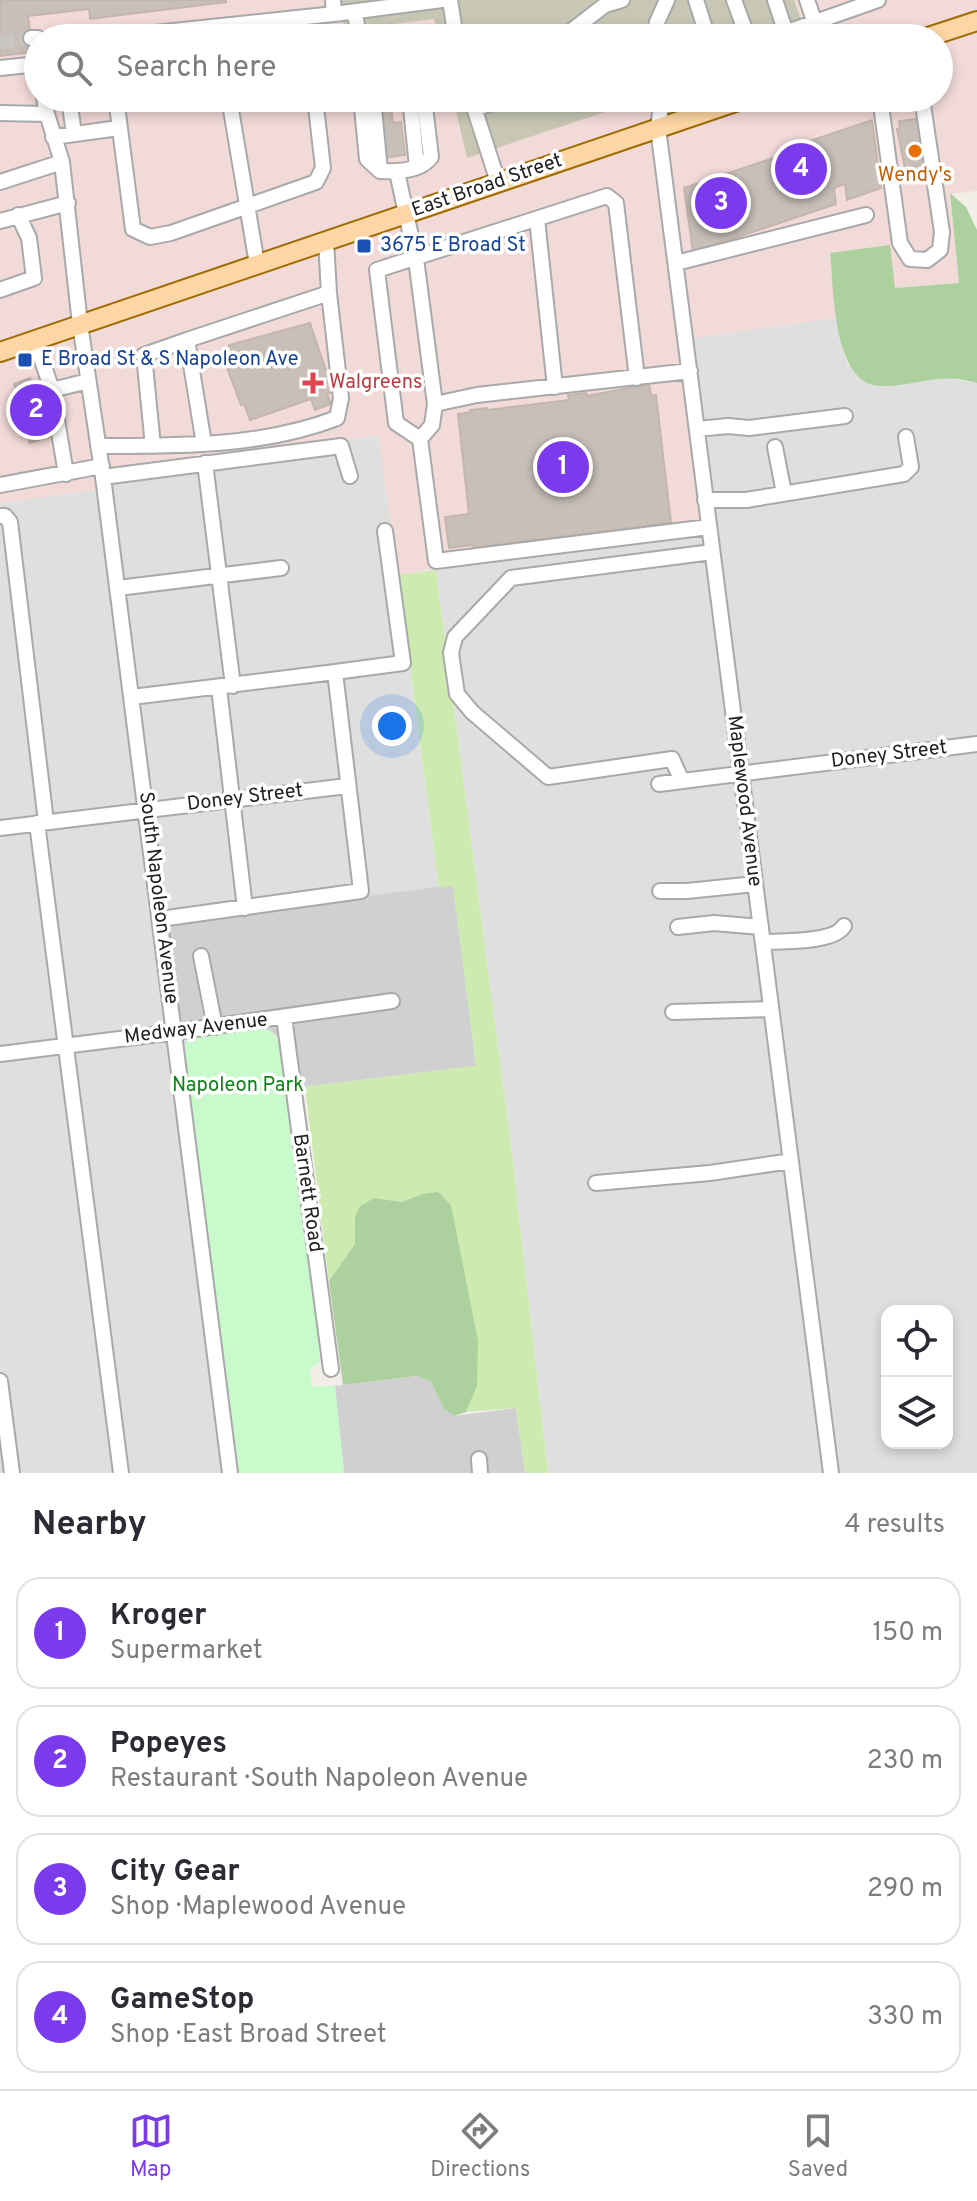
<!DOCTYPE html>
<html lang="en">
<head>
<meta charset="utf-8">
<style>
  :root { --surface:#fff; --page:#f2f2f3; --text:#2b2b33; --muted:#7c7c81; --line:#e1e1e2; --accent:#7c3aed }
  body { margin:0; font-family:Overpass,sans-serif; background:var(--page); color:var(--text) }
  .controls { position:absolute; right:24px; bottom:24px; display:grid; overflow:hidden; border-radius:16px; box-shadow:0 4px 12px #0003 }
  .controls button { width:72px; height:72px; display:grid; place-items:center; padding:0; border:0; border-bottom:2px solid var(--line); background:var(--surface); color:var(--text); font:40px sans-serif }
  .you { position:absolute; left:392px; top:726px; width:28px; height:28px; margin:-20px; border:6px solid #fff; border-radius:50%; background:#1a73e8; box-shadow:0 0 0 12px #1a73e833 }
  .badge { display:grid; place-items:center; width:52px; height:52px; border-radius:50%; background:var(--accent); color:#fff; font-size:26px; font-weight:700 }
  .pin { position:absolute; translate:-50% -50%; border:4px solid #fff; box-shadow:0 2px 8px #0006 }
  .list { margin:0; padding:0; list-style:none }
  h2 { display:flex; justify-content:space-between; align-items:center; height:104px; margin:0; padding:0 32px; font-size:34px }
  h2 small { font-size:26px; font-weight:400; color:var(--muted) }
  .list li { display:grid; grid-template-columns:52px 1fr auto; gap:24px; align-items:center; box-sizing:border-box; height:112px; margin:0 16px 16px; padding:0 16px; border:2px solid var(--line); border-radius:24px }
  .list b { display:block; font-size:30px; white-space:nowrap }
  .list p { margin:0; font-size:26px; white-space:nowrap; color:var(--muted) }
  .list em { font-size:26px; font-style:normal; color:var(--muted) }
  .icon { flex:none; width:44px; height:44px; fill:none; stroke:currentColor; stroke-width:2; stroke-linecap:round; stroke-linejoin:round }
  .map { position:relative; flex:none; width:977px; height:1473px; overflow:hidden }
  .search { position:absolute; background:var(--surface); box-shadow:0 4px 12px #0003; left:24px; right:24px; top:24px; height:88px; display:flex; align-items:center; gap:20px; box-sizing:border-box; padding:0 28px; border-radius:44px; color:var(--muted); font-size:30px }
  .sheet { height:616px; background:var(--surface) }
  nav { display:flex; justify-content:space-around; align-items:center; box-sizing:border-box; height:112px; border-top:2px solid var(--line); background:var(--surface); font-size:22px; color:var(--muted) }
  nav a { display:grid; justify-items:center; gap:4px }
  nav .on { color:var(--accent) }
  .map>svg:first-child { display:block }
</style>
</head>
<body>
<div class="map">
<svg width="977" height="1473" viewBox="0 0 977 1473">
  <rect width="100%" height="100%" fill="#f2efe9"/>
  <path fill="#e0dfdf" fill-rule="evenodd" d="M836 318 847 364 878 386 941 377 977 383V1473H548L512 1154 436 570 709 527 686 339ZM887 1311H947V1443H887Z
    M379 435 439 888 161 923 174 1031 187 1040 184 1049 238 1473H0V503L101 489 100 475Z"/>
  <path fill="#f2dad9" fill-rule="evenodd" d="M0 0H977V191L950 194 959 283 895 288 830 254 836 318 686 339 709 527 398 575 378 435 101 475 102 489 0 503ZM38 38H939V98H38Z"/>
  <path fill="#d0d0d0" d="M453 885 476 1066 288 1089 281 1041 271 1031 258 1028 195 1036 187 1040 174 1031 160 923Z
    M417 1376 431 1382 444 1409 454 1416 516 1408 525 1473H344L335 1386Z"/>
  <path fill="#c7c7b4" d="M341 0H794L801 20 743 38H439L434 19 344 30Z
    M453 98H622L617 108 467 158Z"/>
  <path fill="#cdebb0" d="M436 570 512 1154 548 1473H525L516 1408 466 1412 477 1386 422 1194 402 1202 374 1198 355 1217V1244L329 1281 305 1087 476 1066 453 886 439 888 398 575Z"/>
  <path fill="#add19e" d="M950 193 966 207 977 230V383C936 371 917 387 880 386 832 384 834 288 830 253L890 245 895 288 959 283Z
    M438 1192 451 1205 478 1341 477 1386 466 1412 454 1416 444 1409 431 1382 417 1376 343 1385 329 1281 355 1244V1217L360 1206 374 1198 402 1202 422 1194Z"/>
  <path fill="#c8facc" d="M258 1028 271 1031 282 1045 321 1352 320 1362 310 1369 312 1386H335L344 1473H238L184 1049 187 1040 195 1036Z"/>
  <path fill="#c7bfb8" stroke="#c4b6ab" stroke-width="2" d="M0 0H226V2L90 19 89 9 28 16 33 52 0 56Z
    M391 105 393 123 401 122 405 155 383 158 377 107Z
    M923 118 928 165H923L925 176 911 178 910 170 915 169 914 166 905 168 897 129H900L899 121Z
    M872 120 881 188 847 200 845 184 834 188 836 204 693 252 684 188 779 156 777 152Z
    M310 323 333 392 327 394 331 404 315 410 311 399 250 420 244 404 241 405 223 357 229 345Z
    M30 378 39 403 43 402 46 410 48 409 55 435 30 443 19 412 23 411 14 384Z
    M649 384 651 396 656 395 671 523 473 548V545L449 548 445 517 469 514 458 414 471 412 470 410 487 408V410L569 400 568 395 586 393 587 396Z"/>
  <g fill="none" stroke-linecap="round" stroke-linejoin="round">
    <path stroke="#c8c6c1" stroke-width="14" stroke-dasharray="14 7" stroke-linecap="butt" d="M0 42 31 38"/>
    <g stroke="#a9a9a9" stroke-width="18">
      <path id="minor" d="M450 0 456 38
        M696 0 708 38
        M734 0 748 38
        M775 0 786 33
        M807 0 820 38
        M355 13 359 38
        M334 14 442 0
        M306 17 308 38
        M31 38H38
        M107 38 334 14 333 0
        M562 38 605 5 622 0
        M653 38 657 22 667 0
        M770 38 878 0
        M0 68 38 64
        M44 98 47 114
        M69 98 74 134
        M116 98 133 229 150 237 171 233 316 182 323 168 315 98
        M229 98 257 264
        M361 98 367 159 380 171C396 172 420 172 431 157L424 98
        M373 98 380 171
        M410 98 417 167
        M471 98 498 182
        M662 98 658 128 831 1473
        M880 98 900 243 910 259 927 260 940 250 942 232 922 98
        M475 109 507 98
        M0 113 47 114 62 162 80 324 103 477 230 1473
        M53 137 119 128
        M397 172 416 259 435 404 477 395 690 371
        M0 182 62 162
        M537 219 555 387
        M0 221 68 203
        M676 263 866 215
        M0 290 34 278 29 238 18 215
        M35 340 52 390 88 381
        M52 390 66 474
        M435 404 432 425 420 439 436 561 709 527
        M697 429 728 426 749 428 845 416
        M420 439 396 423 377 270 607 196 616 203 637 378
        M204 444 187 340 329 293 326 241
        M98 446C177 446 263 447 337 418L341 398 329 293
        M153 446 144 355 187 340
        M775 447 784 493
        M205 463 233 686
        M103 477 341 446 350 476
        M0 485 102 466
        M705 500H746L904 474 911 467 906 437
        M0 516H5L10 522 46 822
        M118 588 281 568
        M335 672 403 663 385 531
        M219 688 245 908
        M132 697 335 672 361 891 160 919
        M682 781 672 759 548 777 472 712 457 694 451 653 455 637 511 578 712 552
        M659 784 977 744
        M37 823 121 1473
        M0 828 347 786
        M660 891H687L755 884
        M678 927 714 923 761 927
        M763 942C782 941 834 943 844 926
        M201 956 215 1027
        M673 1012 771 1009
        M284 1017 331 1369
        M0 1054 175 1032 392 1001
        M596 1183 710 1173 791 1161
        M0 1381 12 1473
        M479 1459 480 1473"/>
    </g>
    <g stroke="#a06b00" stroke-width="22">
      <path id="major" d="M925 38 977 21
        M0 352 747 98"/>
    </g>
    <use href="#minor" stroke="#fff" stroke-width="14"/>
    <use href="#major" stroke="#fcd6a4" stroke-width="18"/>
  </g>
  <circle fill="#e8710a" stroke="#fff" stroke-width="3" cx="915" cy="151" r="8"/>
  <g fill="#1a4fb4" stroke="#fff" stroke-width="3">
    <rect x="356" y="238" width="16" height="16" rx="4"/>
    <rect x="17" y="352" width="16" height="16" rx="4"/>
  </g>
  <path fill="#e0444e" stroke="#fff" stroke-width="3" d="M309 371h8v8h8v8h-8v8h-8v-8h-8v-8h8z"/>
  <g text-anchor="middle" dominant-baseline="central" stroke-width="7" stroke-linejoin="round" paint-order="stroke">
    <g font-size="20" fill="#c56008" stroke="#fff">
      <text x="915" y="176">Wendy's</text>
    </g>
    <g font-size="20" fill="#222" stroke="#fff">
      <text transform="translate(487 186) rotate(-19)">East Broad Street</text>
      <text transform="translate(889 755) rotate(-7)">Doney Street</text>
      <text transform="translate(245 798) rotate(-7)">Doney Street</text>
      <text transform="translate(744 801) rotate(83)">Maplewood Avenue</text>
      <text transform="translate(158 898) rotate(83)">South Napoleon Avenue</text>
      <text transform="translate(196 1029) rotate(-7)">Medway Avenue</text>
      <text transform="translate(307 1193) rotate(82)">Barnett Road</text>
    </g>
    <g font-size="20" fill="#164399" stroke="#fff" text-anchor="start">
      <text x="380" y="246">3675 E Broad St</text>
      <text x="41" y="360">E Broad St &amp; S Napoleon Ave</text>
    </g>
    <g font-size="20" fill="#be3a42" stroke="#fff" text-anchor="start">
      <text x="329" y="383">Walgreens</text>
    </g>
    <g font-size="20" fill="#0c8416" stroke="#fff">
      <text x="238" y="1086">Napoleon Park</text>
    </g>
  </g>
</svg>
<div class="controls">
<button><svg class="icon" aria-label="locate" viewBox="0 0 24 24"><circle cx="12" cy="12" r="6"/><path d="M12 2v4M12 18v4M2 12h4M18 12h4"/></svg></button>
<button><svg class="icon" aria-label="layers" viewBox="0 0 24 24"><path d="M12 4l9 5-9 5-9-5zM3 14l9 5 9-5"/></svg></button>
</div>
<div class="you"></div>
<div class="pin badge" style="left:563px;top:467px">1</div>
<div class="pin badge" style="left:36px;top:410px">2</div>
<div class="pin badge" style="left:721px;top:203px">3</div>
<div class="pin badge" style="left:801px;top:169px">4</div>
<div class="search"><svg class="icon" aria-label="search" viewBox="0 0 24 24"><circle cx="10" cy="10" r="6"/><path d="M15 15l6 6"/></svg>Search here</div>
</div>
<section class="sheet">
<h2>Nearby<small>4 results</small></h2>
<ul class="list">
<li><span class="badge">1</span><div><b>Kroger</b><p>Supermarket</p></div><em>150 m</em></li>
<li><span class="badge">2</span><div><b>Popeyes</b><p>Restaurant · South Napoleon Avenue</p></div><em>230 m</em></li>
<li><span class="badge">3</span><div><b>City Gear</b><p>Shop · Maplewood Avenue</p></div><em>290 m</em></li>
<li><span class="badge">4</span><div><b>GameStop</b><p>Shop · East Broad Street</p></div><em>330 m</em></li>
</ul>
</section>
<nav>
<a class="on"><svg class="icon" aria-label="map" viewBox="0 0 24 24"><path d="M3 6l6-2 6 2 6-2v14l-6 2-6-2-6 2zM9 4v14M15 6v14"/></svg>Map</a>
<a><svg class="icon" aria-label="directions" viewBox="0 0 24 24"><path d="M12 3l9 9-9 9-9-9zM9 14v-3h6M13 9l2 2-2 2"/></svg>Directions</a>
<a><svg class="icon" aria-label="saved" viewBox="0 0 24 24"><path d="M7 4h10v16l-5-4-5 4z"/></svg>Saved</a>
</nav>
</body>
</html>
